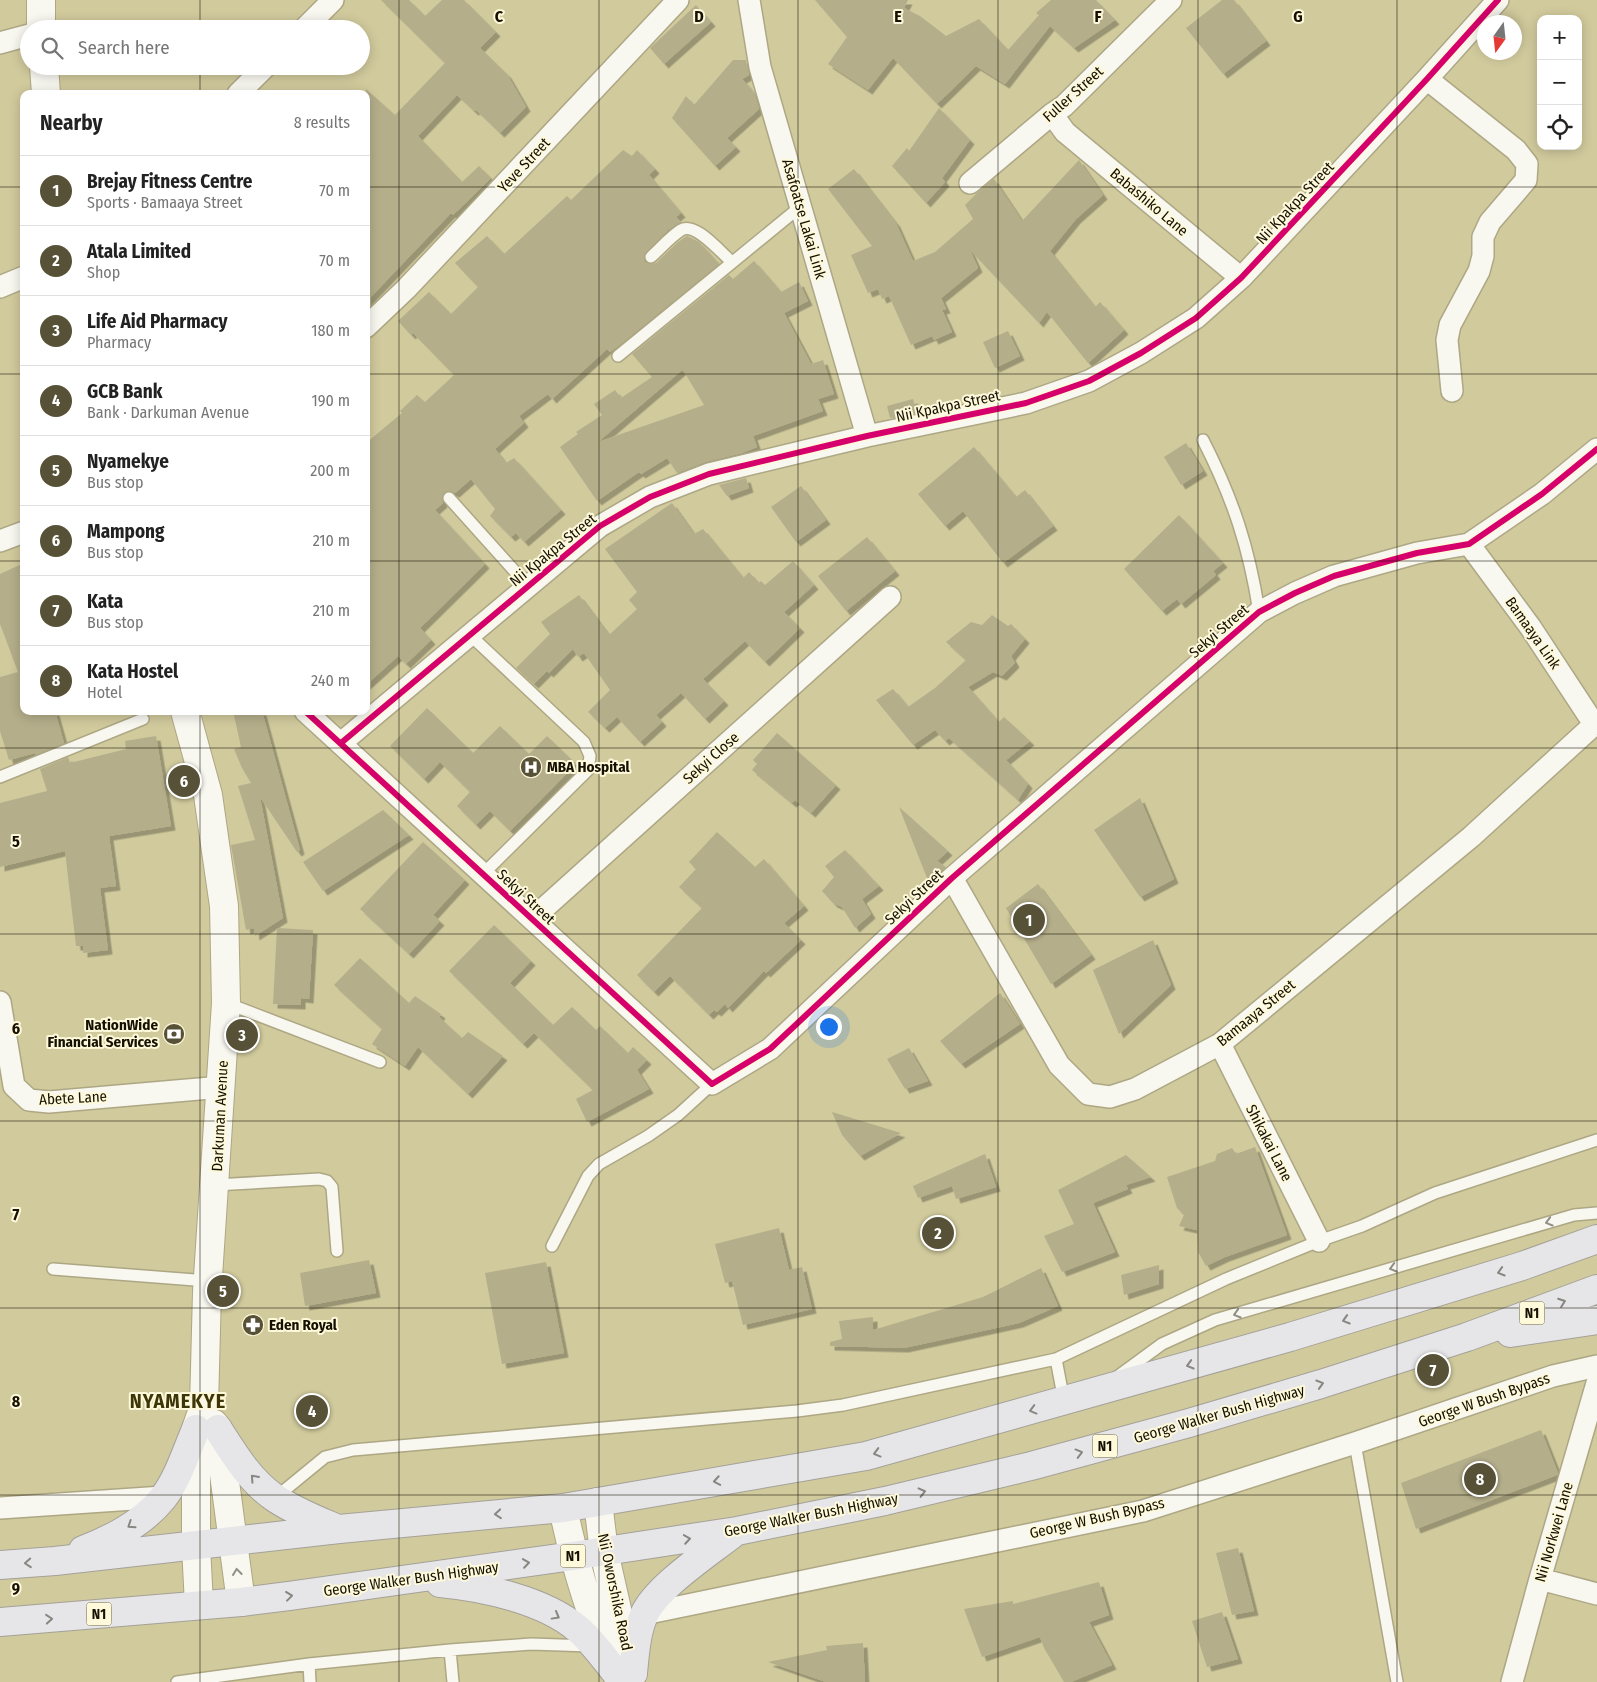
<!DOCTYPE html>
<html lang="en">
<head>
<meta charset="utf-8">
<style>
  :root { --surface:#fff; --page:#f2f2f2; --text:#222; --muted:#767676; --line:#e0e0e0; --accent:#575137 }
  body { margin:0; font-family:"Fira Sans Condensed",sans-serif; background:var(--page); color:var(--text) }
  .controls { position:absolute; right:15px; top:15px; display:grid; overflow:hidden; border-radius:10px; box-shadow:0 2px 12px #0003 }
  .controls button { width:45px; height:45px; display:grid; place-items:center; padding:0; border:0; border-bottom:1px solid var(--line); background:var(--surface); color:var(--text); font:25px sans-serif }
  .compass { position:absolute; left:1477px; top:15px; width:45px; height:45px; border-radius:50%; background:var(--surface); box-shadow:0 2px 12px #0003; rotate:195deg }
  .you { position:absolute; left:828px; top:1026px; width:18px; height:18px; margin:-12px; border:4px solid #fff; border-radius:50%; background:#1a73e8; box-shadow:0 0 0 8px #1a73e833 }
  .badge { display:grid; place-items:center; width:32px; height:32px; border-radius:50%; background:var(--accent); color:#fff; font-size:16px; font-weight:700 }
  .pin { position:absolute; translate:-50% -50%; border:2px solid #fff; box-shadow:0 1px 5px #0006 }
  .list { margin:0; padding:0; list-style:none }
  h2 { display:flex; justify-content:space-between; align-items:center; height:65px; margin:0; padding:0 20px; font-size:21px }
  h2 small { font-size:16px; font-weight:400; color:var(--muted) }
  .list li { display:grid; grid-template-columns:32px 1fr auto; gap:15px; align-items:center; box-sizing:border-box; height:70px; padding:0 20px; border-top:1px solid var(--line) }
  .list b { display:block; font-size:19px; white-space:nowrap }
  .list p { margin:0; font-size:16px; white-space:nowrap; color:var(--muted) }
  .list em { font-size:16px; font-style:normal; color:var(--muted) }
  .icon { flex:none; width:28px; height:28px; fill:none; stroke:currentColor; stroke-width:2; stroke-linecap:round; stroke-linejoin:round }
  .map { position:relative; flex:none; width:1597px; height:1682px; overflow:hidden }
  .search { position:absolute; background:var(--surface); box-shadow:0 2px 12px #0003; left:20px; top:20px; width:350px; height:55px; display:flex; align-items:center; gap:12px; box-sizing:border-box; padding:0 18px; border-radius:28px; color:var(--muted); font-size:19px }
  .panel { position:absolute; background:var(--surface); box-shadow:0 2px 12px #0003; left:20px; top:90px; width:350px; height:625px; border-radius:10px }
  .map>svg:first-child { display:block }
</style>
</head>
<body>
<div class="map">
<svg width="1597" height="1682" viewBox="0 0 1597 1682">
  <defs>
    <filter id="shadow"><feDropShadow dx="4.5" dy="4.5" stdDeviation="0" flood-color="#0004"/></filter>
  </defs>
  <rect width="100%" height="100%" fill="#d1ca9d"/>
  <path fill="#b4ae8b" fill-rule="evenodd" filter="url(#shadow)" d="M381 0H409L425 16 442 0H464L496 32 480 48 507 74 526 107 500 133 476 110 474 111 457 95 418 136 462 182 479 166 491 178 453 215 451 213 366 302V89L395 115 445 63Z
    M815 0H908L904 8 920 16 946 36 979 19 1008 50 1039 15 1036 13 1051 0H1096L1115 20 1074 48 1050 26 1005 84 976 66 937 104 893 58 868 90 828 64 847 37Z
    M1222 0H1234L1266 41 1223 74 1186 28Z
    M696 5 711 22 664 64 650 48Z
    M733 60H746L749 75 742 79 755 94 759 109 727 138 736 147 715 166 672 118 686 96 694 105Z
    M939 108 970 140 942 178 945 182 926 203 892 166 907 148 909 151Z
    M623 150 632 156 637 150 655 169 649 175 681 213 676 217 681 222 668 230 646 252 644 258 645 262 649 264 656 263 678 242 687 236 699 242 719 264 622 343 610 352 607 349 552 399 548 394 519 416 524 423 495 449 506 463 514 458 561 510 524 542 516 533 511 537 490 516 495 509 471 479 455 493 448 491 444 493 442 499 443 503 435 510 485 564 420 628 431 640 406 664 398 656 366 685V443L402 413 400 411 417 395 425 402 454 375 413 333 411 335 398 321 429 292 451 314 478 287 455 263 487 236 504 254 567 196 571 200Z
    M1079 160 1103 195 1076 219 1050 251 1095 307 1100 302 1124 330 1088 363 1047 312 1039 323 970 250 978 268 941 298 946 309 942 310 952 332 934 340 932 336 911 345 889 296 882 299 878 289 868 293 851 255 872 246 828 189 854 169 896 223 913 261 935 252 973 219 965 205 977 193 994 179 1022 221Z
    M754 261 781 292 799 282 808 301 784 313 811 364 823 360 834 394 818 399 823 411 753 436 757 447 742 453 705 462 677 473 667 458 641 474 639 472 597 501 560 447 578 434 576 432 602 415 594 404 615 390 621 398 652 377 632 354 729 275 733 279ZM683 370 704 405 598 442 681 371Z
    M1008 331 1020 356 995 368 983 342Z
    M913 399 917 413 890 418 887 406Z
    M1186 443 1203 471 1181 485 1164 457Z
    M974 447 1016 497 1025 490 1053 526 1003 563 963 511 945 526 918 494Z
    M746 478 749 488 727 496 719 485Z
    M801 486 826 520 796 542 771 507Z
    M672 503 694 534 703 529 743 578 749 572 759 583 761 581 765 585 793 561 814 585 784 612 800 628 765 662 745 641 703 679 724 701 705 719 681 693 656 715 662 722 640 742 617 717 605 728 588 712 610 690 584 653 578 657 573 649 549 673 547 671 534 684 516 668 550 634 541 622 579 595 609 635 637 609 629 600 637 592 605 549Z
    M1179 515 1223 563 1213 571 1216 575 1181 604 1177 599 1162 611 1124 569Z
    M867 537 895 571 846 611 818 576Z
    M24 563V711H55L64 743 35 755V753L9 760 0 731V677L18 672 0 624V574Z
    M992 615 1008 626 1011 624 1025 639 1011 656 1015 663 1002 676 993 672 968 687 999 722 1004 717 1030 741 1006 760 1028 784 1018 800 949 738 945 741 935 730 913 745 876 700 893 689 908 707 935 688 966 660 946 642 971 622 982 625Z
    M427 708 473 753 500 726 529 754 547 736 576 764 510 831 490 811 476 825 457 806 470 792 440 762 424 779 390 746Z
    M233 711H262L300 850 297 852 260 797 283 918 255 936 254 928 246 930 231 845 255 840 238 786 251 783 242 768 234 749 241 747Z
    M777 733 836 785 811 813 795 800 792 803 752 770 757 764 753 760Z
    M156 736 171 826 109 836 116 886 100 888 108 950 83 953V946H76L65 851 0 867V803L47 791 40 769 68 757 70 763 126 749 125 741Z
    M1140 798 1174 879 1140 897 1094 830Z
    M899 807 948 851 937 861 946 867 929 883Z
    M383 810 409 835 323 891 303 862Z
    M717 832 755 867 764 859 804 906 784 923 801 940 766 973 764 971 728 1008 725 1004 717 1012 714 1010 709 1015 670 976 654 992 637 975 702 908 679 887 696 869 689 862Z
    M423 842 465 880 433 915 440 921 409 954 360 909Z
    M845 850 879 886 862 899 871 914 855 928 842 907 833 903 822 891 834 877 825 866Z
    M1038 884 1091 955 1051 984 1006 908Z
    M494 925 531 961 510 983 553 1025 572 1007 596 1030 600 1026 628 1053 633 1047 647 1060 637 1070 649 1089 587 1122 576 1099 593 1090 534 1033 523 1044 449 971Z
    M277 928 313 930 309 999 301 998V1005L273 1004Z
    M1153 940 1171 985 1119 1034 1093 970Z
    M360 958 409 1003 415 996 441 1014 439 1017 462 1038 468 1032 503 1056 468 1094 418 1047 405 1066 372 1044 382 1029 334 985Z
    M1000 993 1020 1024 961 1064 940 1041Z
    M909 1048 928 1081 905 1089 887 1059Z
    M832 1112 901 1133 860 1156 842 1135Z
    M1255 1147 1287 1235 1225 1257 1206 1266 1198 1252 1197 1230 1179 1226 1184 1215 1177 1208 1167 1177 1215 1161 1217 1154 1232 1148 1236 1154Z
    M985 1154 996 1187 956 1199 952 1186 918 1198 913 1186Z
    M1126 1155 1151 1177 1126 1185 1128 1189 1093 1203 1115 1252 1062 1272 1044 1236 1074 1224 1058 1190Z
    M779 1228 789 1270 802 1267 812 1309 743 1325 732 1281 725 1283 715 1244Z
    M369 1260 376 1293 305 1306 300 1273Z
    M546 1262 564 1353 502 1364 485 1273Z
    M1159 1265V1284L1124 1295 1121 1275Z
    M1041 1268 1058 1306 1019 1323 904 1348 830 1346V1342L842 1339 839 1321 873 1317V1330L983 1297Z
    M1541 1430 1558 1473 1557 1475 1416 1529 1401 1483Z
    M1238 1548 1254 1611 1232 1615 1216 1553Z
    M1099 1582 1109 1615 1089 1622 1112 1665 1071 1682H1064L1044 1648 1040 1637 982 1657 964 1609 1013 1601V1604Z
    M1222 1612 1238 1659 1207 1667 1192 1621Z
    M863 1643 865 1682H826L768 1662 827 1650 826 1646Z"/>
  <g fill="none" stroke-linecap="round" stroke-linejoin="round">
    <g stroke="#ada784" stroke-width="14">
      <path id="service" d="M651 257C660 249 670 237 681 230 695 221 721 253 732 262
        M618 356 800 207
        M1203 440C1233 499 1249 547 1259 612
        M449 498 528 586
        M470 635 584 742 590 756 588 770 483 874
        M0 777 143 719
        M226 1003 380 1062
        M215 1185 319 1179 327 1181 332 1187 337 1251
        M552 1246 588 1176 599 1164 648 1136 678 1115 712 1084
        M53 1269 208 1281
        M1056 1359 1064 1401
        M1117 1377 1162 1344 1215 1320 1574 1215 1597 1213
        M1355 1443 1397 1682
        M275 1498 325 1457 353 1450 797 1411 843 1405 1056 1359 1226 1279 1319 1241 1362 1226 1435 1193 1597 1140
        M450 1650 453 1682
        M309 1664 310 1682
        M177 1682 309 1664 450 1650 531 1644 590 1646"/>
    </g>
    <g stroke="#ada784" stroke-width="24">
      <path id="minor" d="M749 0 760 67 867 436
        M304 29 333 0
        M0 43 29 35
        M1427 79 1516 150 1527 164 1526 180 1490 222 1483 237V256L1479 271 1450 325 1447 340 1452 391
        M238 94 266 66
        M1052 114 1065 132 1241 278
        M970 183 1052 114 1064 106 1171 0
        M0 287 24 277
        M366 327 406 289 678 0
        M0 541 24 532
        M1469 544 1531 628 1594 724
        M305 711 712 1084 770 1049 952 878 1259 612 1295 593 1334 576 1417 553 1469 544 1542 494 1597 449
        M341 743 600 526 650 497 709 474 867 436 1026 403 1089 381 1141 353 1196 318 1241 278 1427 79 1498 0
        M952 878 1059 1065 1088 1094 1110 1097 1135 1089 1220 1044 1471 837 1597 722
        M532 919 890 597
        M0 1002 14 1086 29 1100 49 1102 222 1087
        M1220 1044 1319 1241
        M0 1508 163 1497
        M1540 1579 1597 1594
        M644 1614 1143 1511 1355 1443 1553 1376 1597 1366
        M1512 1682 1540 1579 1597 1383"/>
    </g>
    <g stroke="#ada784" stroke-width="30">
      <path id="tertiary" d="M41 0V29
        M44 66 46 94
        M185 711 208 795 216 851 224 906 226 1003 207 1292 204 1406 196 1429V1546L199 1605
        M214 1424 218 1429 241 1602
        M598 1502 604 1552 619 1618 633 1673
        M563 1508C574 1561 589 1612 611 1662"/>
    </g>
    <g stroke="#a4a198" stroke-width="30">
      <path id="trunk" d="M1510 1333 1597 1320
        M218 1429C234 1454 250 1481 275 1498 294 1511 317 1520 338 1529
        M83 1550C112 1539 143 1523 163 1498 178 1479 186 1452 196 1429
        M0 1565 55 1561 339 1529 563 1508 866 1456 1290 1337 1522 1266 1597 1239
        M440 1583C483 1587 544 1600 578 1629 593 1642 604 1658 616 1673
        M0 1622 241 1602 289 1596 573 1556 737 1531 885 1501 1031 1466 1189 1423 1321 1384 1467 1337 1597 1289
        M633 1673C635 1654 636 1633 644 1615 656 1587 710 1552 735 1532"/>
    </g>
    <use href="#service" stroke="#f8f7f0" stroke-width="11"/>
    <use href="#minor" stroke="#f8f7f0" stroke-width="21"/>
    <use href="#tertiary" stroke="#f8f7f0" stroke-width="28"/>
    <use href="#trunk" stroke="#e6e6e8" stroke-width="28"/>
    <g stroke="#fef9da" stroke-width="9">
      <path id="cycleway" d="M305 711 712 1084 770 1049 952 878 1259 612 1295 593 1334 576 1417 553 1469 544 1542 494 1597 449
        M341 743 600 526 650 497 709 474 867 436 1026 403 1089 381 1141 353 1196 318 1241 278 1427 79 1498 0"/>
    </g>
    <use href="#cycleway" stroke="#d6006c" stroke-width="6"/>
  </g>
  <defs><path id="oneway-chevron" d="M-2-3.5L2.5 0L-2 3.5" fill="none" stroke-width="1.6" stroke-linecap="round" stroke-linejoin="round" transform="scale(1.25)"/></defs>
  <g stroke="#928f84">
    <use href="#oneway-chevron" transform="translate(1549 1222) rotate(164)"/>
    <use href="#oneway-chevron" transform="translate(1393 1268) rotate(164)"/>
    <use href="#oneway-chevron" transform="translate(1237 1314) rotate(163)"/>
    <use href="#oneway-chevron" transform="translate(237 1572) rotate(-97)"/>
  </g>
  <g stroke="#888680">
    <use href="#oneway-chevron" transform="translate(1501 1272) rotate(163)"/>
    <use href="#oneway-chevron" transform="translate(1562 1302) rotate(-20)"/>
    <use href="#oneway-chevron" transform="translate(1346 1320) rotate(163)"/>
    <use href="#oneway-chevron" transform="translate(1190 1365) rotate(164)"/>
    <use href="#oneway-chevron" transform="translate(1320 1384) rotate(-17)"/>
    <use href="#oneway-chevron" transform="translate(1033 1410) rotate(165)"/>
    <use href="#oneway-chevron" transform="translate(877 1453) rotate(165)"/>
    <use href="#oneway-chevron" transform="translate(1079 1453) rotate(-15)"/>
    <use href="#oneway-chevron" transform="translate(254 1478) rotate(-132)"/>
    <use href="#oneway-chevron" transform="translate(717 1481) rotate(170)"/>
    <use href="#oneway-chevron" transform="translate(922 1492) rotate(-14)"/>
    <use href="#oneway-chevron" transform="translate(498 1514) rotate(175)"/>
    <use href="#oneway-chevron" transform="translate(131 1525) rotate(146)"/>
    <use href="#oneway-chevron" transform="translate(687 1539) rotate(-9)"/>
    <use href="#oneway-chevron" transform="translate(28 1563) rotate(176)"/>
    <use href="#oneway-chevron" transform="translate(526 1563) rotate(-8)"/>
    <use href="#oneway-chevron" transform="translate(289 1596) rotate(-7)"/>
    <use href="#oneway-chevron" transform="translate(556 1616) rotate(29)"/>
    <use href="#oneway-chevron" transform="translate(49 1619) rotate(-5)"/>
  </g>
  <path fill="none" stroke="#151000" stroke-width="1" stroke-opacity="0.55" d="M200 0V29M399 0V1682M599 0V1682M798 0V1682M998 0V1682M1198 0V1682M1397 0V1682M200 66V94M0 187H24M366 187H1597M0 374H24M366 374H1597M0 561H24M366 561H1597M200 711V1682M0 748H1597M0 934H1597M0 1121H1597M0 1308H1597M0 1495H1597"/>
  <defs>
    <g id="hospital-disc" transform="scale(1.125)"><circle r="9.5" fill="#575137" stroke="#fef9da"/><path d="M-5-5h3v3.5h4V-5h3V5h-3V1.5h-4V5h-3Z" fill="#fff"/></g>
    <g id="bank-disc" transform="scale(1.125)"><circle r="9.5" fill="#575137" stroke="#fef9da"/><path d="M-6-4H6V4H-6ZM0-2.3a2.3 2.3 0 1 0 0 4.6a2.3 2.3 0 1 0 0-4.6Z" fill="#fff"/></g>
    <g id="pharmacy-disc" transform="scale(1.125)"><circle r="9.5" fill="#575137" stroke="#fef9da"/><path d="M-2-6h4v4h4v4h-4v4h-4v-4h-4v-4h4Z" fill="#fff"/></g>
  </defs>
  <g fill-rule="evenodd">
    <use href="#hospital-disc" x="531" y="767"/>
    <use href="#bank-disc" x="174" y="1034"/>
    <use href="#pharmacy-disc" x="253" y="1325"/>
  </g>
  <g text-anchor="middle" dominant-baseline="central" stroke-width="4" stroke-linejoin="round" paint-order="stroke">
    <g fill="#fef9da" stroke="#5b5641" stroke-width="1">
      <rect x="1519.5" y="1301.5" width="25" height="23" rx="4"/>
      <rect x="1092.5" y="1434.5" width="25" height="23" rx="4"/>
      <rect x="560.5" y="1544.5" width="25" height="23" rx="4"/>
      <rect x="86.5" y="1602.5" width="25" height="23" rx="4"/>
    </g>
    <g font-size="14" font-weight="bold" fill="#151000">
      <text x="1532" y="1313">N1</text>
      <text x="1105" y="1446">N1</text>
      <text x="573" y="1556">N1</text>
      <text x="99" y="1614">N1</text>
    </g>
    <g font-size="15" fill="#151000" stroke="#fef9da">
      <text transform="translate(1073 94) rotate(-42)">Fuller Street</text>
      <text transform="translate(524 165) rotate(-47)">Yeve Street</text>
      <text transform="translate(1149 202) rotate(40)">Babashiko Lane</text>
      <text transform="translate(1295 203) rotate(-47)">Nii Kpakpa Street</text>
      <text transform="translate(804 219) rotate(74)">Asafoatse Lakai Link</text>
      <text transform="translate(948 406) rotate(-12)">Nii Kpakpa Street</text>
      <text transform="translate(553 550) rotate(-39)">Nii Kpakpa Street</text>
      <text transform="translate(1219 631) rotate(-41)">Sekyi Street</text>
      <text transform="translate(1533 633) rotate(55)">Bamaaya Link</text>
      <text transform="translate(711 758) rotate(-42)">Sekyi Close</text>
      <text transform="translate(526 897) rotate(43)">Sekyi Street</text>
      <text transform="translate(914 897) rotate(-43)">Sekyi Street</text>
      <text transform="translate(1256 1013) rotate(-39)">Bamaaya Street</text>
      <text transform="translate(73 1098) rotate(-3)">Abete Lane</text>
      <text transform="translate(220 1116) rotate(-87)">Darkuman Avenue</text>
      <text transform="translate(1269 1143) rotate(63)">Shikakai Lane</text>
      <text transform="translate(1484 1400) rotate(-19)">George W Bush Bypass</text>
      <text transform="translate(1219 1414) rotate(-16)">George Walker Bush Highway</text>
      <text transform="translate(811 1515) rotate(-11)">George Walker Bush Highway</text>
      <text transform="translate(1097 1518) rotate(-13)">George W Bush Bypass</text>
      <text transform="translate(1554 1532) rotate(-74)">Nii Norkwei Lane</text>
      <text transform="translate(411 1579) rotate(-8)">George Walker Bush Highway</text>
      <text transform="translate(615 1592) rotate(78)">Nii Oworshika Road</text>
    </g>
    <g font-size="15" font-weight="bold" fill="#151000" stroke="#fef9da" text-anchor="start">
      <text x="547" y="767">MBA Hospital</text>
      <text x="158" y="1025" text-anchor="end">NationWide<tspan x="158" dy="17">Financial Services</tspan></text>
      <text x="269" y="1325">Eden Royal</text>
    </g>
    <g font-size="20" font-weight="bold" letter-spacing="1" fill="#3e3609" stroke="#fef9da">
      <text x="178" y="1401">NYAMEKYE</text>
    </g>
  </g>
  <g font-size="16" text-anchor="middle" font-weight="bold" fill="#151000" stroke="#fef9da" stroke-width="4" stroke-linejoin="round" paint-order="stroke">
    <text x="499" y="22">C</text>
    <text x="699" y="22">D</text>
    <text x="898" y="22">E</text>
    <text x="1098" y="22">F</text>
    <text x="1298" y="22">G</text>
    <text x="16" y="847">5</text>
    <text x="16" y="1034">6</text>
    <text x="16" y="1220">7</text>
    <text x="16" y="1407">8</text>
    <text x="16" y="1594">9</text>
  </g>
</svg>
<div class="controls">
<button>+</button>
<button>−</button>
<button><svg class="icon" aria-label="locate" viewBox="0 0 24 24"><circle cx="12" cy="12" r="6"/><path d="M12 2v4M12 18v4M2 12h4M18 12h4"/></svg></button>
</div>
<svg class="compass" viewBox="-18 -18 36 36"><path d="M0-13l5 13h-10z" fill="#e53935"/><path d="M0 13l5-13h-10z" fill="#767676"/></svg>
<div class="you"></div>
<div class="pin badge" style="left:1029px;top:920px">1</div>
<div class="pin badge" style="left:938px;top:1233px">2</div>
<div class="pin badge" style="left:242px;top:1035px">3</div>
<div class="pin badge" style="left:312px;top:1411px">4</div>
<div class="pin badge" style="left:223px;top:1291px">5</div>
<div class="pin badge" style="left:184px;top:781px">6</div>
<div class="pin badge" style="left:1433px;top:1370px">7</div>
<div class="pin badge" style="left:1480px;top:1479px">8</div>
<div class="search"><svg class="icon" aria-label="search" viewBox="0 0 24 24"><circle cx="10" cy="10" r="6"/><path d="M15 15l6 6"/></svg>Search here</div>
<section class="panel">
<h2>Nearby<small>8 results</small></h2>
<ul class="list">
<li><span class="badge">1</span><div><b>Brejay Fitness Centre</b><p>Sports · Bamaaya Street</p></div><em>70 m</em></li>
<li><span class="badge">2</span><div><b>Atala Limited</b><p>Shop</p></div><em>70 m</em></li>
<li><span class="badge">3</span><div><b>Life Aid Pharmacy</b><p>Pharmacy</p></div><em>180 m</em></li>
<li><span class="badge">4</span><div><b>GCB Bank</b><p>Bank · Darkuman Avenue</p></div><em>190 m</em></li>
<li><span class="badge">5</span><div><b>Nyamekye</b><p>Bus stop</p></div><em>200 m</em></li>
<li><span class="badge">6</span><div><b>Mampong</b><p>Bus stop</p></div><em>210 m</em></li>
<li><span class="badge">7</span><div><b>Kata</b><p>Bus stop</p></div><em>210 m</em></li>
<li><span class="badge">8</span><div><b>Kata Hostel</b><p>Hotel</p></div><em>240 m</em></li>
</ul>
</section>
</div>
</body>
</html>
